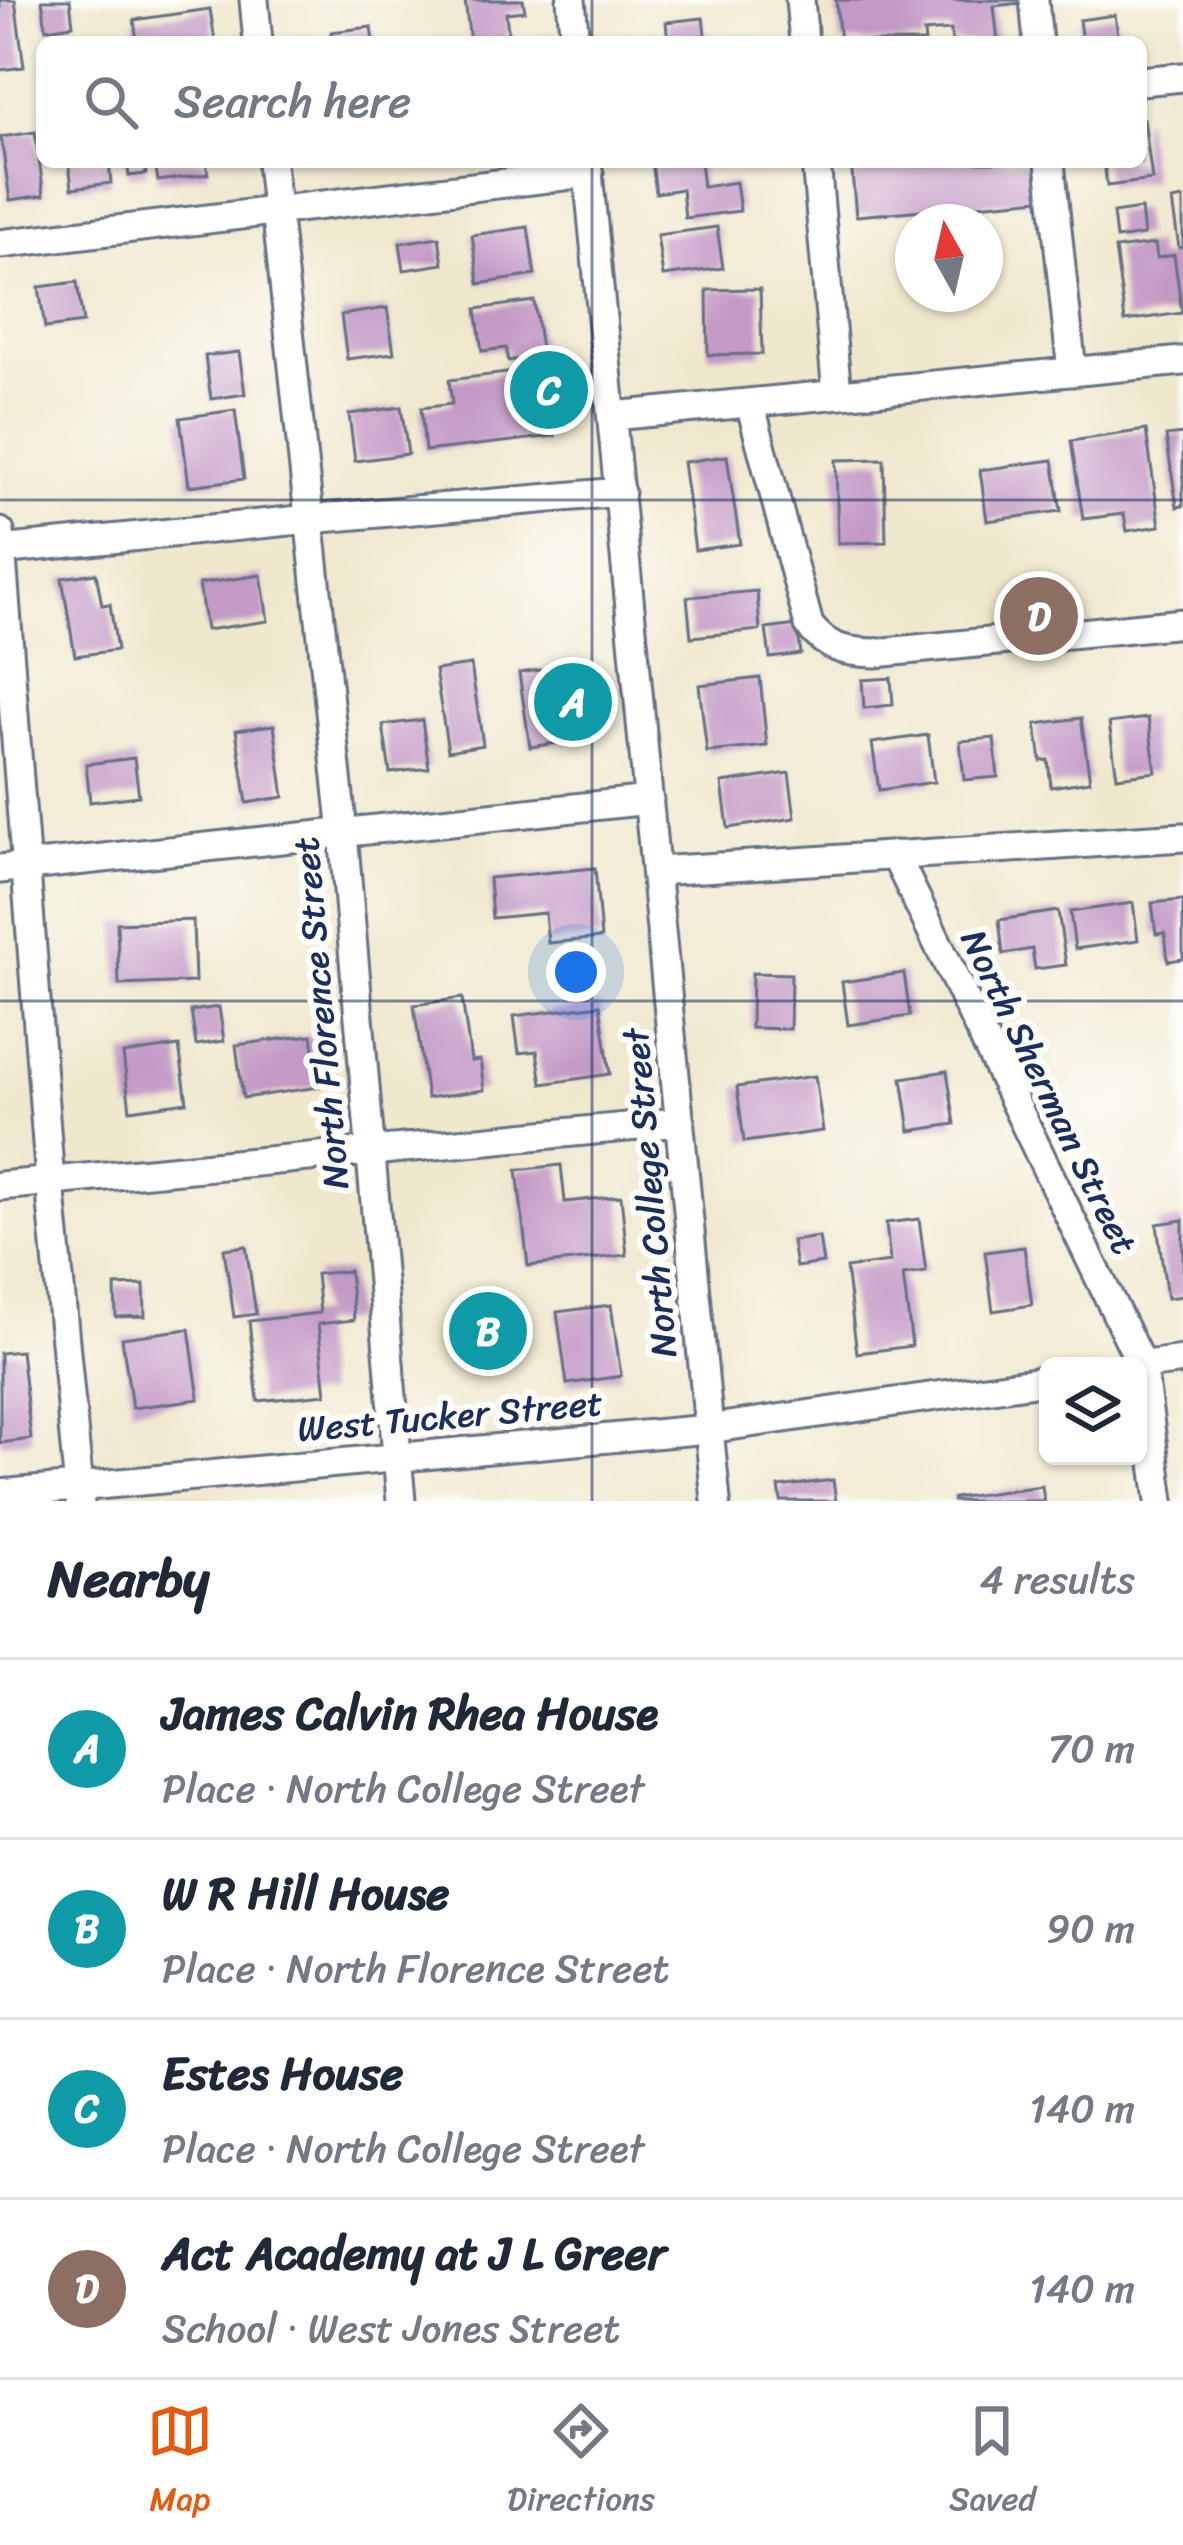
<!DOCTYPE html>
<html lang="en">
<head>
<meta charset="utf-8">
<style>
  :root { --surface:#fff; --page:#f6f6f7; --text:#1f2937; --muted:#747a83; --line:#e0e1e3; --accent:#ea580c }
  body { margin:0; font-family:Sriracha,sans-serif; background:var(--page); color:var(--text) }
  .controls { position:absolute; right:36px; bottom:36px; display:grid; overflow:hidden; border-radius:18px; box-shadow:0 3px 9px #0004 }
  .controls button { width:108px; height:108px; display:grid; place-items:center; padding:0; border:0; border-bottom:3px solid var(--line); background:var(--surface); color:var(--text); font:60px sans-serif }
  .compass { position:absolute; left:895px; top:204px; width:108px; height:108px; border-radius:50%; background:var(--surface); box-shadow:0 3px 9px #0004; rotate:352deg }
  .you { position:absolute; left:576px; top:972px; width:42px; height:42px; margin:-30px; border:9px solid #fff; border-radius:50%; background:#1a73e8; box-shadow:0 0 0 18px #1a73e833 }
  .badge { display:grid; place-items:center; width:78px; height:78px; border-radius:50%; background:var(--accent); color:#fff; font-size:39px; font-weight:700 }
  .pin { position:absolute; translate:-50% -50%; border:6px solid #fff; box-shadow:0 3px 12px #0006 }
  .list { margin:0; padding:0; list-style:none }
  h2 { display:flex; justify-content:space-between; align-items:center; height:156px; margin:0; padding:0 48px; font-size:51px }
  h2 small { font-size:39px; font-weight:400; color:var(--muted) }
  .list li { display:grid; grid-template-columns:78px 1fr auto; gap:36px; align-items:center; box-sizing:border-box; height:180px; padding:0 48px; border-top:3px solid var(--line) }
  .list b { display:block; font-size:45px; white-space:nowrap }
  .list p { margin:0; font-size:39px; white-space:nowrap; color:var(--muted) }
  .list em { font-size:39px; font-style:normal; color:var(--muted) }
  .icon { flex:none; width:66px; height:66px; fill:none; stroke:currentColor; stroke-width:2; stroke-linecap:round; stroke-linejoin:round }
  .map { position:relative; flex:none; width:1183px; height:1501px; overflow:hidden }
  .search { position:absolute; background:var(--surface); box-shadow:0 3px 9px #0004; left:36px; right:36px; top:36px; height:132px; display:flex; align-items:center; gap:30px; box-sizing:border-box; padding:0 42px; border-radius:18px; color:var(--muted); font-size:45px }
  .sheet { height:876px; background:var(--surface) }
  nav { display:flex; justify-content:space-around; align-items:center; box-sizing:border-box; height:168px; border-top:3px solid var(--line); background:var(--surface); font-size:33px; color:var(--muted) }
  nav a { display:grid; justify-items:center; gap:6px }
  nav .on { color:var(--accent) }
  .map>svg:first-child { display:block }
</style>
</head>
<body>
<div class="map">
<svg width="1183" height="1501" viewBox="0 0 1183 1501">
  <rect width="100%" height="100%" fill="#fdfcf7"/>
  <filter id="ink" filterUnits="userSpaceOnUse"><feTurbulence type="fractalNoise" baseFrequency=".00833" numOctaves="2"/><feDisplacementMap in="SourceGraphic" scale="24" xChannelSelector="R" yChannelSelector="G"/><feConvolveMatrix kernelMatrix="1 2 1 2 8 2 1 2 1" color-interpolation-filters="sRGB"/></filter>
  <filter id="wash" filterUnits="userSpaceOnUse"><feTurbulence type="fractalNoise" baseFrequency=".004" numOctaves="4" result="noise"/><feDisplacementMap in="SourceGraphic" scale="48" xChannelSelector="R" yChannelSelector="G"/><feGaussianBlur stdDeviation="2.7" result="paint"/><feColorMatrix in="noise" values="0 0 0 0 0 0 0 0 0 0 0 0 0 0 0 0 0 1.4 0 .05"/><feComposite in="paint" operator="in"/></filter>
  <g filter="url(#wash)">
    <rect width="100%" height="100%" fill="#f0e8cd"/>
    <g id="blocks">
      <path fill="#c399c6" d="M0 0H15L24 67 0 70Z
        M42 0H70L73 25 46 29Z
        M465 0H523L525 11 506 13 509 42H470Z
        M836 0H1021V3L994 6 998 42H952L951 30 924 32 925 42H840Z
        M210 9 215 41 137 42 134 20Z
        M1115 15 1119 42H1082L1079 20Z
        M703 18 706 42H668L666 22Z
        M371 27 373 42H332L331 32Z
        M1141 119H1144L1152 180 1107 186 1104 162H1141Z
        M35 132 44 195 10 200 1 137Z
        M69 162H109L111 183 72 188Z
        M127 162H145L146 174 129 176Z
        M155 162H206L208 174 158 181Z
        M652 162H700L703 187 736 182 740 211 685 218 682 189 656 193Z
        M851 162H1037L1041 199 856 216Z
        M1183 199V247L1179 248 1172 201Z
        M1141 209 1144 235 1116 239 1113 213Z
        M528 227 535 275 479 284 472 235Z
        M717 227 723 268 663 276 657 235Z
        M439 237 443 264 404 270 400 243Z
        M1155 244 1157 258 1174 255 1182 313 1125 321 1115 249Z
        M77 282 83 323 45 328 39 287Z
        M760 289 762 354 708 355 707 290Z
        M534 301 542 356 508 361 506 348 482 351 476 309Z
        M387 308 394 353 347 359 341 315Z
        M239 352 245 394 211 399 205 356Z
        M548 368 555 436 425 451 421 408 452 404 449 380Z
        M401 407 408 454 355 461 349 414Z
        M235 410 244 479 189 486 180 418Z
        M1146 430 1160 526 1127 531 1124 514 1083 519 1071 441Z
        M1183 434V506L1177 507 1166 436Z
        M727 456 740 544 695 550 683 462Z
        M884 459 886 542 838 543 836 460Z
        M1053 460 1061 511 987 521 980 470Z
        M96 573 102 605 110 604 117 650 75 656 62 578Z
        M261 575 268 621 206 630 199 584Z
        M757 591 760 630 691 637 687 597Z
        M797 625 801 654 770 658 766 629Z
        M471 665 483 745 448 751 435 670Z
        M540 670 543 691 578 687 585 739 530 747 519 673Z
        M760 678 767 746 707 752 699 685Z
        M891 678 893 705 864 708 862 680Z
        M1081 718 1090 781 1051 787 1048 760 1041 761 1036 724Z
        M1148 718 1156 772 1117 777 1109 723Z
        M422 720 429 768 390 773 383 725Z
        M274 725 284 797 247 803 236 730Z
        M928 735 934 782 879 790 872 743Z
        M994 738 998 777 964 780 960 741Z
        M134 758 139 796 90 802 86 764Z
        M789 773 795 818 728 828 722 783Z
        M595 868 601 938 548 943 545 913 492 918 489 878Z
        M1183 900V959L1168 961 1165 933 1156 934 1152 903Z
        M1133 903 1138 940 1075 949 1070 912Z
        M1058 911 1066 965 1035 969 1032 949 1003 954 999 920Z
        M193 920 195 982 119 985 117 923Z
        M752 973 791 974 790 1029 751 1028Z
        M904 973 910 1016 848 1025 842 982Z
        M462 998 471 1061 480 1060 484 1090 427 1098 414 1005Z
        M600 1005 610 1074 542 1084 537 1051 519 1053 514 1016Z
        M219 1007 224 1041 196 1045 191 1011Z
        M312 1035 319 1087 243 1098 236 1045Z
        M179 1046 187 1102 130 1110 123 1054Z
        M947 1071 955 1124 910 1131 902 1078Z
        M815 1076 823 1131 744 1142 737 1087Z
        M561 1165 565 1202 621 1196 627 1255 528 1266 517 1170Z
        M919 1219 926 1272 903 1275 912 1346 857 1353 846 1268 890 1262 886 1223Z
        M1183 1220V1296L1167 1298 1157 1224Z
        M819 1237 823 1263 796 1267 792 1241Z
        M246 1246 256 1314 234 1317 224 1249Z
        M1024 1247 1032 1305 993 1311 985 1252Z
        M349 1271 354 1320 318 1324 326 1394 258 1401 249 1321 320 1313 316 1274Z
        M144 1285 145 1316 116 1317 115 1286Z
        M504 1299 510 1360 471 1364 465 1302Z
        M611 1305 621 1376 567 1384 557 1312Z
        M189 1329 199 1399 132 1408 122 1338Z
        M21 1351 31 1439 0 1443V1353Z
        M833 1480 836 1501H781L779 1487Z
        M1042 1486 1044 1501H953V1498Z"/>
    </g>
  </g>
  <g filter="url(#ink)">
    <use href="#blocks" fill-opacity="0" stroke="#667085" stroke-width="3"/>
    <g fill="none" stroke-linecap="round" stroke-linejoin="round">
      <g stroke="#667085" stroke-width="33">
        <path id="minor" d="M254 0 258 42
          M571 0 575 42
          M800 0 804 42
          M1034 0 1038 42
          M1141 81 1183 77
          M271 162 343 833 401 1501
          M587 162 716 1501
          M816 162 837 394
          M1050 162 1072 372
          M0 244 589 173
          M750 403 809 625C827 649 846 652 875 653L1183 623
          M613 416 1183 361
          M0 532 50 1182 80 1501
          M0 550 310 519 620 492
          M895 855 1142 1366 1160 1501
          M0 869 649 800
          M656 871 1183 837
          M0 1186 680 1122
          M1138 1366 1183 1360
          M0 1494 708 1429 1048 1380"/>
      </g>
      <use href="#minor" stroke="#fff" stroke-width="27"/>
    </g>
  </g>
  <path fill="none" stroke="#1b2f5e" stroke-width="3" stroke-opacity="0.55" d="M592 0V42M592 162V1501M0 500H1183M0 1001H1183"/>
  <g text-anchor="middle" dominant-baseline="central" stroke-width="12" stroke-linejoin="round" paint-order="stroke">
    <g font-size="36" fill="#1b2f5e" stroke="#fdfcf7">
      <text transform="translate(321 1013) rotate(-95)">North Florence Street</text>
      <text transform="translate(1049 1092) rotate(64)">North Sherman Street</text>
      <text transform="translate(650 1193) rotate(-95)">North College Street</text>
      <text transform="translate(450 1416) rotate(-5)">West Tucker Street</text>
    </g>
  </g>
</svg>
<div class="controls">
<button><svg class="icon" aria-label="layers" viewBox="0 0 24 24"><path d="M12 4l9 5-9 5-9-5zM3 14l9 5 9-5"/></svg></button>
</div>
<svg class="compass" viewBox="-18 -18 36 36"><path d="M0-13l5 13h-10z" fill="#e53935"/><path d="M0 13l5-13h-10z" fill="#747a83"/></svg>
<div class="you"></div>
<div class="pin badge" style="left:573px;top:702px;background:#0f9aa8">A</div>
<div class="pin badge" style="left:488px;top:1331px;background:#0f9aa8">B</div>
<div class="pin badge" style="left:549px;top:390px;background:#0f9aa8">C</div>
<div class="pin badge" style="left:1039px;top:616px;background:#8d6e63">D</div>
<div class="search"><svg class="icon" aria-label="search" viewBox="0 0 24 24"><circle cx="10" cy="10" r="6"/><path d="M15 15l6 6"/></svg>Search here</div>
</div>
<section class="sheet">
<h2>Nearby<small>4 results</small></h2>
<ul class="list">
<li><span class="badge" style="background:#0f9aa8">A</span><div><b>James Calvin Rhea House</b><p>Place · North College Street</p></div><em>70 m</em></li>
<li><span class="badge" style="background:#0f9aa8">B</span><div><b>W R Hill House</b><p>Place · North Florence Street</p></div><em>90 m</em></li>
<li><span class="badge" style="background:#0f9aa8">C</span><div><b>Estes House</b><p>Place · North College Street</p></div><em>140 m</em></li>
<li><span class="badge" style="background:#8d6e63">D</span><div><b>Act Academy at J L Greer</b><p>School · West Jones Street</p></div><em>140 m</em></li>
</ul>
</section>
<nav>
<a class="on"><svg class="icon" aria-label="map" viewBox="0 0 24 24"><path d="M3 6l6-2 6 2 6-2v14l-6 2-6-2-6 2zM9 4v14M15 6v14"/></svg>Map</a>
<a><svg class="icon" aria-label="directions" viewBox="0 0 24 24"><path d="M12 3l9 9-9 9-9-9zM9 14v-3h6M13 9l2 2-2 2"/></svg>Directions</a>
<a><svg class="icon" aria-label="saved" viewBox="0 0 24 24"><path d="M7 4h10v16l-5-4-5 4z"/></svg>Saved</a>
</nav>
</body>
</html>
